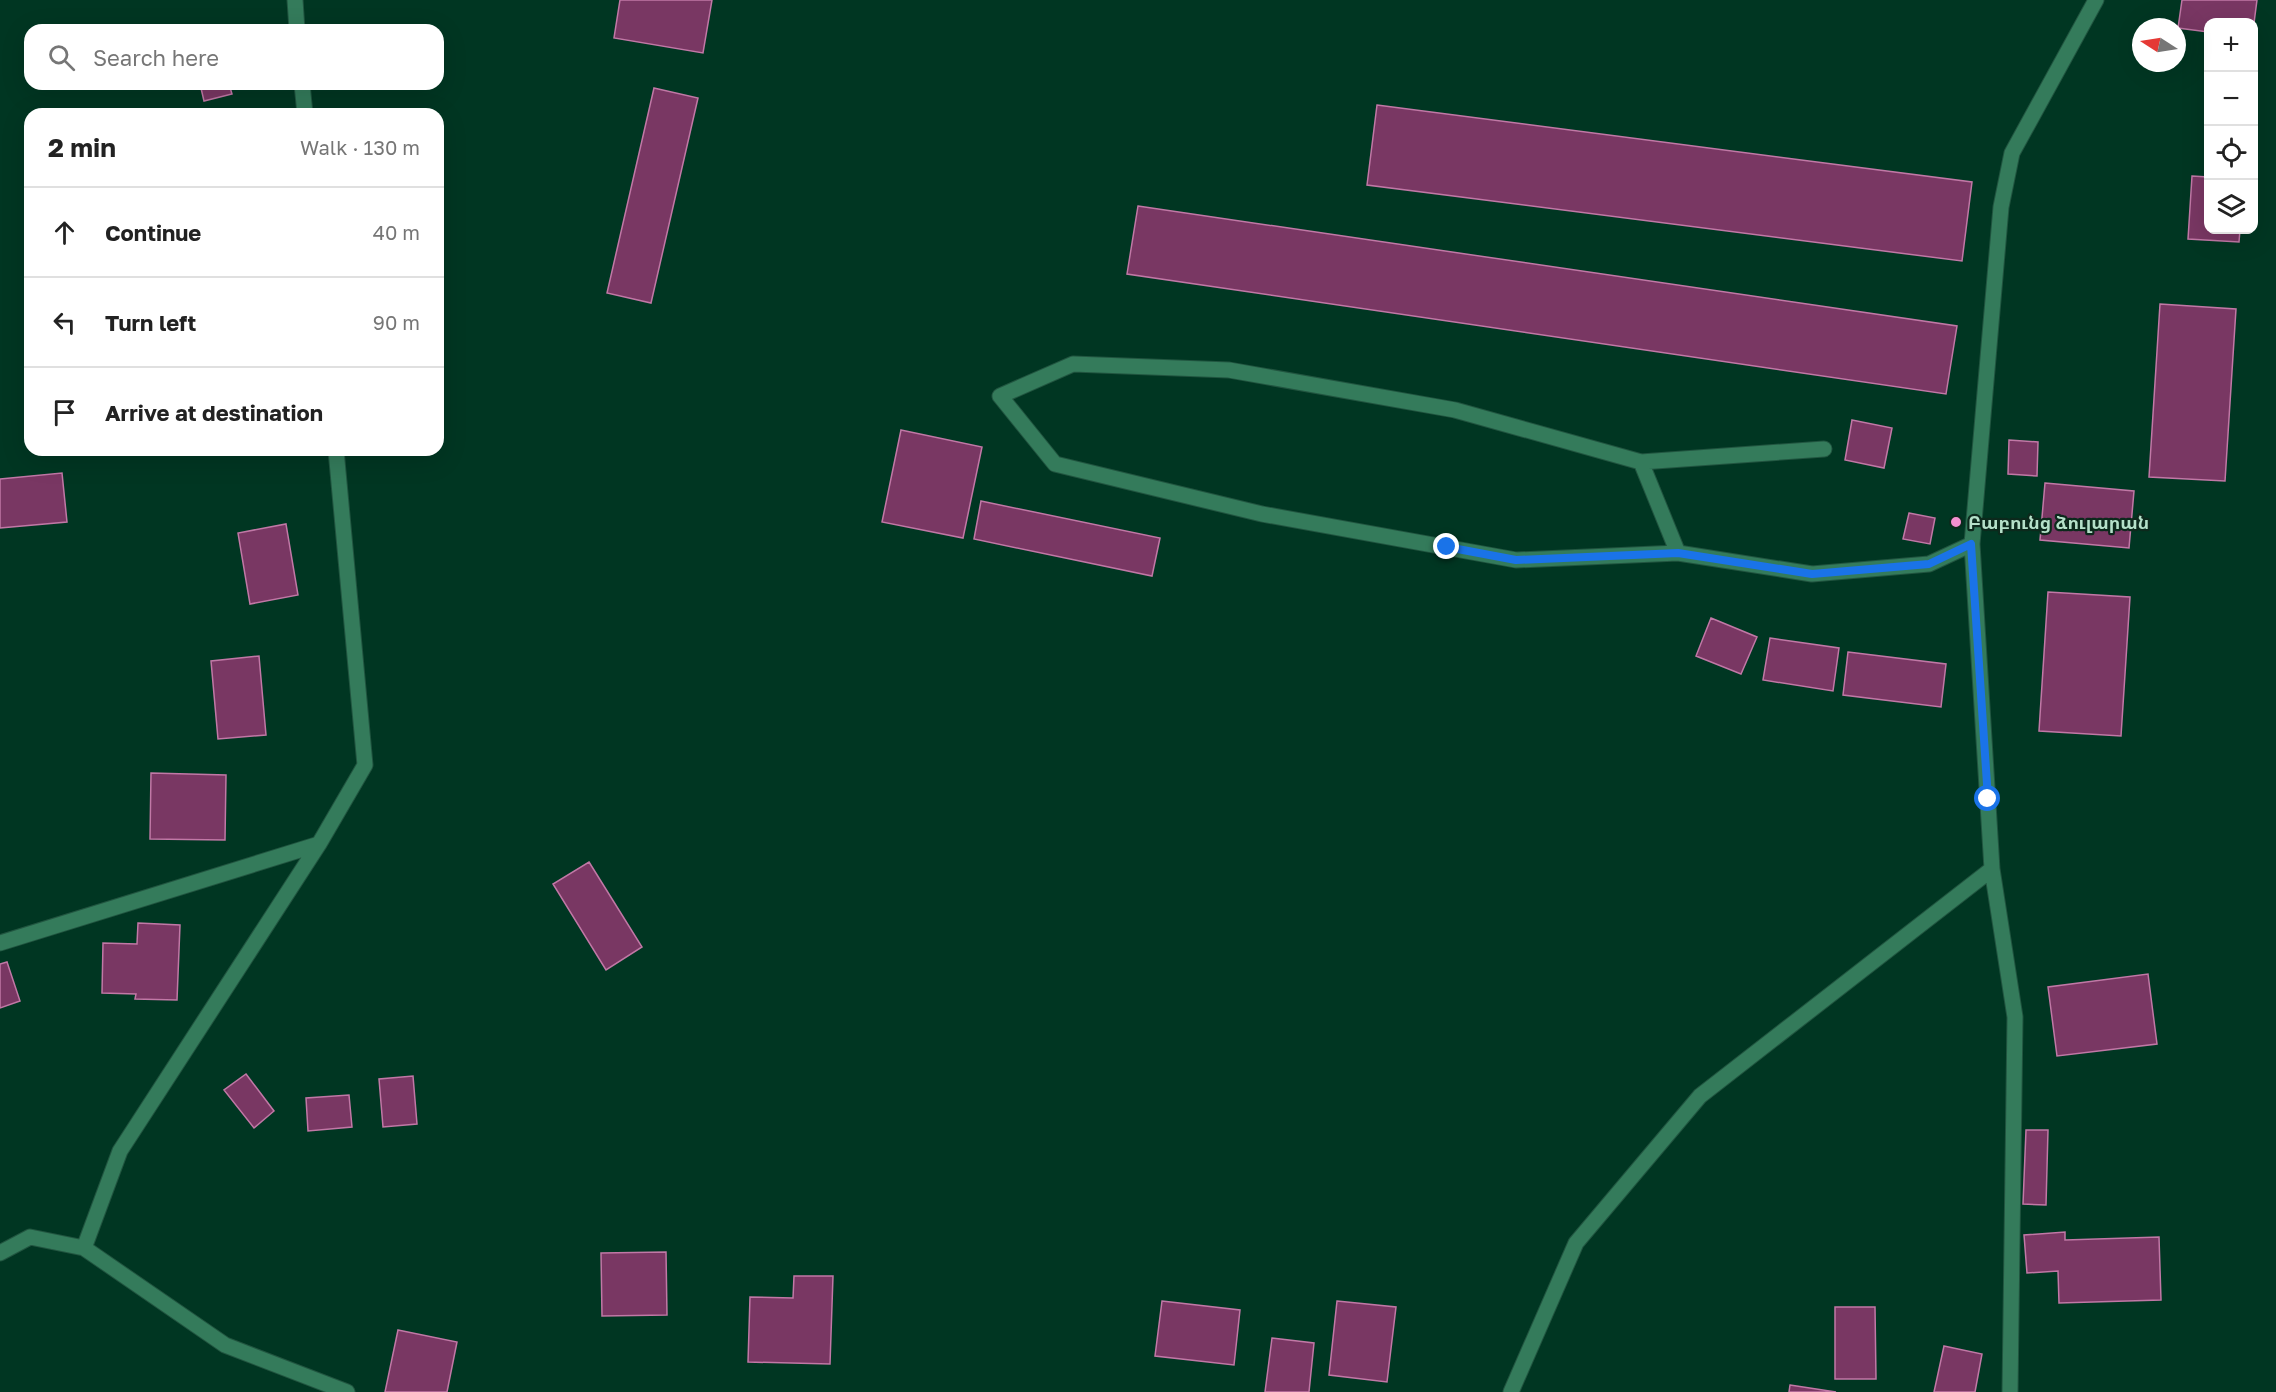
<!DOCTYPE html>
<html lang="en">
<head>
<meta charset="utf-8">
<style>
  :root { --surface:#fff; --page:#f6f6f6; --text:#222; --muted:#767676; --line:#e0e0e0 }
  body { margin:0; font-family:"Golos Text","Noto Sans Armenian",sans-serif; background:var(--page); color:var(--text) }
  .controls { position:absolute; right:18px; top:18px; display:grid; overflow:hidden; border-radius:12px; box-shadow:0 6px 24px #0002 }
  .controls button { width:54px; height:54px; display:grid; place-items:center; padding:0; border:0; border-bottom:2px solid var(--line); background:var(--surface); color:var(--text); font:30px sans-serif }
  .compass { position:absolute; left:2132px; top:18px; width:54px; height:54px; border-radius:50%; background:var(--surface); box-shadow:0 6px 24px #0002; rotate:282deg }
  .stop { position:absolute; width:18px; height:18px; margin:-14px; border:4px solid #1a73e8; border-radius:50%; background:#fff }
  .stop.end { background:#1a73e8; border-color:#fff; box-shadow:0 2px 6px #0008 }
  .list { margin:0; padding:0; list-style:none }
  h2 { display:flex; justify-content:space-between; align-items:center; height:78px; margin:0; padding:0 24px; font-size:26px }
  h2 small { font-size:20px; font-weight:400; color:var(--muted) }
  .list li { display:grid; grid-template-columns:39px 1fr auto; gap:18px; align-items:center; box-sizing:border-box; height:90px; padding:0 24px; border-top:2px solid var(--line) }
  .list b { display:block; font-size:22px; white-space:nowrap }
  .list em { font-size:20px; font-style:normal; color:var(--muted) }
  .icon { flex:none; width:33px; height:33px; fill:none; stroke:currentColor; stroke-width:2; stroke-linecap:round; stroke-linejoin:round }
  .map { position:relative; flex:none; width:2276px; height:1392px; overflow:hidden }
  .search { position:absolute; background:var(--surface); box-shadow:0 6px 24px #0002; left:24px; top:24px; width:420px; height:66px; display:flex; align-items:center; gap:15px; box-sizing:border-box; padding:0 21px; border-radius:18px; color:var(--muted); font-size:22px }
  .panel { position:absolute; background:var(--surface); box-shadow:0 6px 24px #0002; left:24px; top:108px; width:420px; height:348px; border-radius:18px }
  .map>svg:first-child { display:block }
</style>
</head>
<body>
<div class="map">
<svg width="2276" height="1392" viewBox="0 0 2276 1392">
  <rect width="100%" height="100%" fill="#003622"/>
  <path fill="#793763" stroke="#c178a6" stroke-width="1.5" d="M620 0H712L703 53 614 38Z
    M2182 0H2257L2254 23 2208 22V32L2178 28Z
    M200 84H229L232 94 204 101Z
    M654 88 698 98 651 303 607 293Z
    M1377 105 1972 182 1962 261 1367 185Z
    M2192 176 2208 177V230H2240L2239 242 2188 239Z
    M1138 206 1957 326 1946 394 1127 274Z
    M2160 304 2236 309 2225 481 2149 477Z
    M1852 420 1892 428 1884 468 1845 460Z
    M901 430 982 447 963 538 882 522Z
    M2009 440 2038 442 2037 476 2008 474Z
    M62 473 67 522 0 528V479Z
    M2045 483 2134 491 2129 548 2040 540Z
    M981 501 1160 538 1152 576 974 539Z
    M1909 513 1935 518 1930 544 1903 539Z
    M286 524 298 595 250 604 238 533Z
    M2048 592 2130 597 2121 736 2039 731Z
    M1711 618 1757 637 1741 674 1696 656Z
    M1770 638 1839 648 1833 691 1763 680Z
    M1848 652 1946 664 1941 707 1843 695Z
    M259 656 266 735 218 739 211 661Z
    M151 773 226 775 225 840 150 839Z
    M589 862 642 947 606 970 553 884Z
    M138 923 180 925 177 1000 135 999 136 994 102 993 103 943 137 944Z
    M7 962 20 1001 0 1008V964Z
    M2148 974 2157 1044 2057 1056 2048 987Z
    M246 1074 274 1111 254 1128 224 1090Z
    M413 1076 417 1124 383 1127 379 1079Z
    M349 1095 352 1127 308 1131 306 1098Z
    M2026 1130H2048L2046 1205 2023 1204Z
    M2065 1232V1240L2159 1237 2161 1300 2059 1303 2058 1271 2027 1273 2024 1235Z
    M666 1252 667 1315 602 1316 601 1253Z
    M794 1276H833L830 1364 748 1362 750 1297 793 1298Z
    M1162 1301 1240 1310 1234 1365 1155 1356Z
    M1337 1301 1396 1307 1387 1382 1329 1375Z
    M1835 1307H1875L1876 1379H1835Z
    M398 1330 457 1342 447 1392H385Z
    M1272 1338 1314 1343 1309 1392H1265Z
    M1944 1346 1982 1354 1975 1392H1934Z
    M1790 1385 1836 1392H1789Z"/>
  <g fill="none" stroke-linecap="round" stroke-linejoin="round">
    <g stroke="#215540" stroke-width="17">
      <path id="minor" d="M295 0 297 30
        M302 84 305 114
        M1824 449 1641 462 1455 410 1229 370 1073 364 1000 396 1055 464 1262 514 1516 560 1678 553 1812 574 1929 564 1972 544
        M336 450 365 765 319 844 120 1151 84 1248 225 1345 347 1392
        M1641 462 1678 553
        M0 943 319 844
        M0 1253 30 1237 84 1248
        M1511 1392 1576 1243 1700 1096 1992 869
        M2010 1392 2015 1017 1992 869 1972 544 2001 207 2012 153 2096 0"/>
    </g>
    <use href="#minor" stroke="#347b5b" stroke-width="15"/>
  </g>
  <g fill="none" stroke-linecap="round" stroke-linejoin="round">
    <path stroke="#1a73e8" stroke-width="8" d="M1447 547 1516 560 1678 553 1812 574 1929 564 1971 544 1988 799"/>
  </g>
  <circle fill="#f590d1" stroke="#0c291c" stroke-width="2" cx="1956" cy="522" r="6"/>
  <g text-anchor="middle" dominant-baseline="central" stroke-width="4.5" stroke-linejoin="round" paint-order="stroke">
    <g font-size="18" font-weight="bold" fill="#b5e0c9" stroke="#0c291c" text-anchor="start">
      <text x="1968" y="522">Բաբունց ձուլարան</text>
    </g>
  </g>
</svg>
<div class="controls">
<button>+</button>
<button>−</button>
<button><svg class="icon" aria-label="locate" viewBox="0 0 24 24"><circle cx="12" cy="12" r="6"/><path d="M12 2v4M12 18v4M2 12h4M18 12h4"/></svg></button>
<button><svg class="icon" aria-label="layers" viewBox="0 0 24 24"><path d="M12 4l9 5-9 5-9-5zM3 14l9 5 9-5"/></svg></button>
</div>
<svg class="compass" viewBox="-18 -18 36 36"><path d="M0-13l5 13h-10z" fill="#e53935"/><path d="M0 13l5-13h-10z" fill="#767676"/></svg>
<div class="stop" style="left:1988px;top:799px"></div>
<div class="stop end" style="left:1447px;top:547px"></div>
<div class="search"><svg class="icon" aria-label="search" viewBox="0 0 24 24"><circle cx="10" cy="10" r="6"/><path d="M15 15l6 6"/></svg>Search here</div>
<section class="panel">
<h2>2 min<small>Walk · 130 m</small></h2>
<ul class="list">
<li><svg class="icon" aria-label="ahead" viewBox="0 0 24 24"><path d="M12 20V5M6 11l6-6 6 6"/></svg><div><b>Continue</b></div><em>40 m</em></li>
<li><svg class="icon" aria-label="left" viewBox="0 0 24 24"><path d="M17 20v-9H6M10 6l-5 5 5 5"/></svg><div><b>Turn left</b></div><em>90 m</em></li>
<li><svg class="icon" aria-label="arrive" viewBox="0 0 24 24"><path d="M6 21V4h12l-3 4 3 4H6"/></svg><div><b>Arrive at destination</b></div></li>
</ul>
</section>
</div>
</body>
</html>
